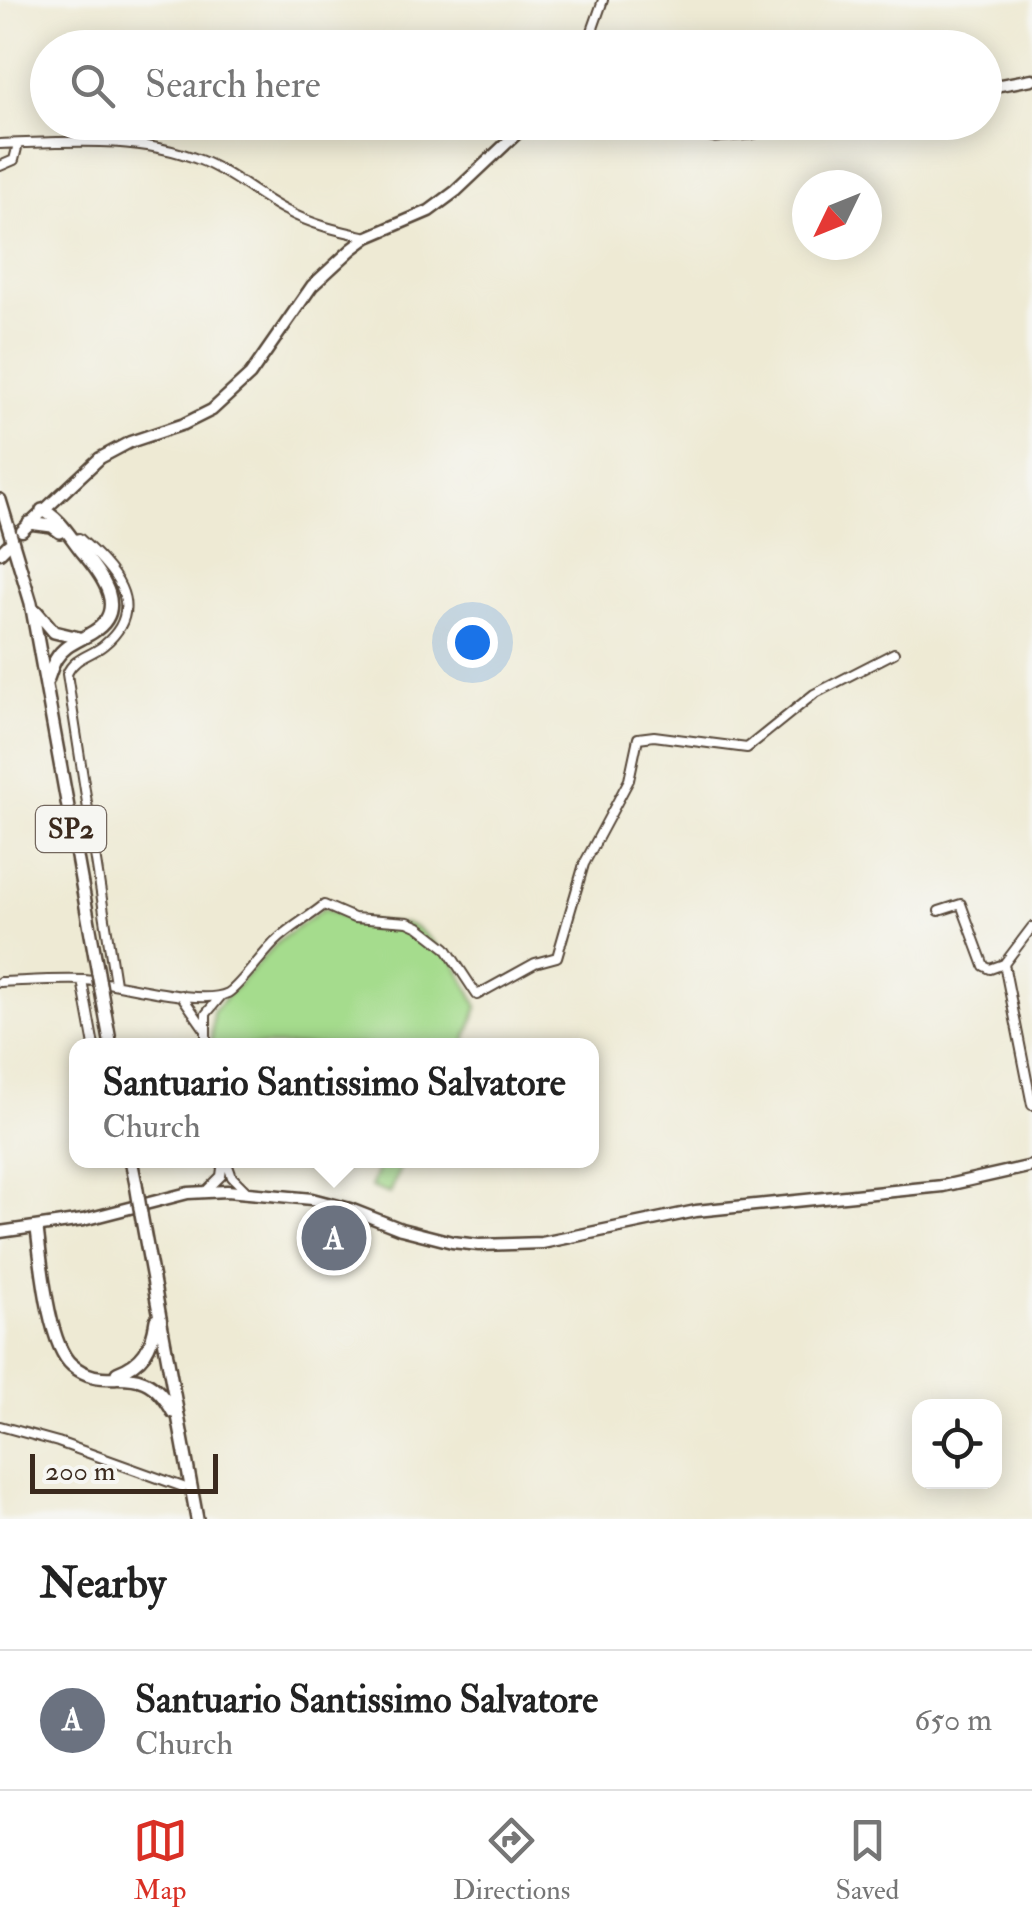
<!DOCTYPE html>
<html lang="en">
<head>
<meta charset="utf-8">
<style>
  :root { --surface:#fff; --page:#f6f6f6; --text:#222; --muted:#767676; --line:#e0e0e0; --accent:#d93025 }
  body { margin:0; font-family:"IM FELL Double Pica",serif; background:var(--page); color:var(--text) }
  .controls { position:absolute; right:30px; bottom:30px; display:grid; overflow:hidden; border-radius:20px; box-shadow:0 5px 25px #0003 }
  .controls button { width:90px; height:90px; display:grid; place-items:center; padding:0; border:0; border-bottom:2px solid var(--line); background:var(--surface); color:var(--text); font:50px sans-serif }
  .compass { position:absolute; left:792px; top:170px; width:90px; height:90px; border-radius:50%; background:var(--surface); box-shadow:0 5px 25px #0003; rotate:227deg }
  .scale { position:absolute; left:30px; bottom:25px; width:188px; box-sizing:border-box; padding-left:10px; border:5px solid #3b2a1e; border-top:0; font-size:28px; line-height:35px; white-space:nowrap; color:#3b2a1e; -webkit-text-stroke:8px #f6f6f2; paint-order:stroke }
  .you { position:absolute; left:472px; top:642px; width:35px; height:35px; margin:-25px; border:8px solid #fff; border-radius:50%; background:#1a73e8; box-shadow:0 0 0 15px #1a73e833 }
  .badge { display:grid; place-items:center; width:65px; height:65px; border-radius:50%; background:var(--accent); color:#fff; font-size:32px; font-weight:700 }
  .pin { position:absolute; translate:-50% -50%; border:5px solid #fff; box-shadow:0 2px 10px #0006 }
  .popup { position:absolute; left:69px; top:1038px; width:530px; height:130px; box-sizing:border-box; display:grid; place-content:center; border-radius:20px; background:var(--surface); filter:drop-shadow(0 2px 8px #0005); font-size:32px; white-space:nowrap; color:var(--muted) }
  .popup b { font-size:38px; color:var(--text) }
  .popup::after { content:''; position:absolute; left:50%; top:100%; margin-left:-20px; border:20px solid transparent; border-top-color:var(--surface) }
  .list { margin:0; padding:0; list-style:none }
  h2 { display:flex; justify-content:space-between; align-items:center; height:130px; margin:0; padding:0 40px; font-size:42px }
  h2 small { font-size:32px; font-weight:400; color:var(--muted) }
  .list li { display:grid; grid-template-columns:65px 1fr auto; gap:30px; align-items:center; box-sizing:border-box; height:140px; padding:0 40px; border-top:2px solid var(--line) }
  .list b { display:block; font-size:38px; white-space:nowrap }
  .list p { margin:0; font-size:32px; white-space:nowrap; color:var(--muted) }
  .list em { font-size:32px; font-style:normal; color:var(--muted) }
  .icon { flex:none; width:55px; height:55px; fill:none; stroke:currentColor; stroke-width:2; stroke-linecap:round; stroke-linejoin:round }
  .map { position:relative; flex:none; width:1032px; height:1519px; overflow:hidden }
  .search { position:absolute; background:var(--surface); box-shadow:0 5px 25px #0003; left:30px; right:30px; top:30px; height:110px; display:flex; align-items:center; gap:25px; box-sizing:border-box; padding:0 35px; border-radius:55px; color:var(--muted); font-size:38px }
  .sheet { height:270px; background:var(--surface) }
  nav { display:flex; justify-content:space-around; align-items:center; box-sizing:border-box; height:140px; border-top:2px solid var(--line); background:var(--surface); font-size:28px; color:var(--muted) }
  nav a { display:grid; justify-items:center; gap:5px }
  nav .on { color:var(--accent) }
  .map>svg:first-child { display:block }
</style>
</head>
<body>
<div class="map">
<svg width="1032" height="1519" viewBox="0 0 1032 1519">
  <rect width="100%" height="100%" fill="#f6f6f2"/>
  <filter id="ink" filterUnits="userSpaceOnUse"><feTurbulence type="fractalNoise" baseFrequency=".01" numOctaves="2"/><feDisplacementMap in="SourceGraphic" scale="20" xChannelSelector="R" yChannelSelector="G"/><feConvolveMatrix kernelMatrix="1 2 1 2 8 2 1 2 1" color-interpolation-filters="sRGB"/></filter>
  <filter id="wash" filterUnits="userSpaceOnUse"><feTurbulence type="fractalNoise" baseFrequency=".0048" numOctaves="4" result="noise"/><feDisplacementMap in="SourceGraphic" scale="40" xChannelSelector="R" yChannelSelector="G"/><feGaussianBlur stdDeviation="2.25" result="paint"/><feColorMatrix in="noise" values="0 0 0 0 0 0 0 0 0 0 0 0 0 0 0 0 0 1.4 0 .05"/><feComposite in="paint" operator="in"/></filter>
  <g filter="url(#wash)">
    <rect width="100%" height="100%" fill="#eeead4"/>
    <path fill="#a5dc8d" stroke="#708356" stroke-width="2.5" d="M324 908 354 921 407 924 417 928 454 961 478 1007 464 1045 211 1046 213 1011 280 940Z
      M381 1161 402 1162 390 1194 371 1187Z"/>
  </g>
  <g filter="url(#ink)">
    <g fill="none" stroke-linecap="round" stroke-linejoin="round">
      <g stroke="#564739" stroke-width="12">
        <path id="street" d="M586 48 603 0
          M0 144C66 142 137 135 200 160 231 172 257 196 287 211 312 225 340 231 368 237
          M0 166 14 160 18 144
          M72 540 79 538C111 567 151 606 104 645 91 656 74 657 67 674L115 983
          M939 911 961 904 984 966 990 969 1004 964
          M1032 927 1004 964 1032 1105
          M82 980 94 1046
          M0 982C28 981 56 979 84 980 119 982 200 1007 228 993 239 987 263 953 275 942 289 928 308 918 324 905L354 918 408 922 419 927 446 948 477 995 535 963 557 957 584 864 629 780 638 738 654 736 747 748 814 694 894 653
          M181 995 204 1028
          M206 1046V1014L221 996
          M226 1160 232 1177 247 1192
          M206 1191 221 1176 223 1160
          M0 1426 58 1442 183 1487"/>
      </g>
      <g stroke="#564739" stroke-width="15">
        <path id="secondary" d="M984 88 1032 79
          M654 122 715 136 751 133 802 122
          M22 531 100 458 130 442 184 424 212 410 250 375 312 286 352 249 368 237 429 211 456 191 529 122
          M0 553 8 545
          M0 1232 83 1220 188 1193 227 1191 312 1199 350 1209 401 1229 452 1242 479 1245 542 1243 696 1211 943 1186 1032 1166"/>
      </g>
      <g stroke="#564739" stroke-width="16">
        <path id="primary" d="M0 500 31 603 98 973
          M42 510C60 517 72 540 84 554 103 577 128 610 93 632 79 641 65 644 56 659 52 665 50 674 47 681
          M29 523 52 526 60 532
          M36 611 54 632 79 638
          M101 990 111 1046
          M131 1160 136 1184
          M141 1214 197 1519
          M37 1229C41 1260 48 1345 72 1365 108 1396 140 1352 173 1412
          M117 1373C143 1363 152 1348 156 1320"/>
      </g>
      <use href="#street" stroke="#fff" stroke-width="8"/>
      <use href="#secondary" stroke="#fff" stroke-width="10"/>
      <use href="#primary" stroke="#fff" stroke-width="11"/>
      <g stroke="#564739" stroke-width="16" stroke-linecap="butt">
        <path id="primary-bridge" d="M98 973 101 990
          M136 1184 141 1214"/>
      </g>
      <use href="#primary-bridge" stroke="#fff" stroke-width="11"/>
    </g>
  </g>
  <g text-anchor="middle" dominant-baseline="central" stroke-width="8" stroke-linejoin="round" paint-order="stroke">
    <rect fill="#f6f6f2" stroke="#73675e" stroke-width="2.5" x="36" y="806" width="70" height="46" rx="8"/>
    <g font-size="28" font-weight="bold" fill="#3b2a1e">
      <text x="71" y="829">SP2</text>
    </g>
  </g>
</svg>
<div class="controls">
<button><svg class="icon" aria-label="locate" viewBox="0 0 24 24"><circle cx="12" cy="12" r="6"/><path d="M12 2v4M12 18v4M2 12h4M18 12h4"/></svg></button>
</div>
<svg class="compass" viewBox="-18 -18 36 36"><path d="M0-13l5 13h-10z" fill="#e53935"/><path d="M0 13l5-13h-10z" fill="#767676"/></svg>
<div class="scale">200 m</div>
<div class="you"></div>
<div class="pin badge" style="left:334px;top:1238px;background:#6b7280">A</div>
<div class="popup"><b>Santuario Santissimo Salvatore</b>Church</div>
<div class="search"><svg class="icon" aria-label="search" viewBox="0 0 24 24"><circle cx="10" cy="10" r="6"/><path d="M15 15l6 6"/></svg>Search here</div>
</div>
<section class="sheet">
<h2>Nearby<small></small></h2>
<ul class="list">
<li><span class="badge" style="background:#6b7280">A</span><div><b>Santuario Santissimo Salvatore</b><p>Church</p></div><em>650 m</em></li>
</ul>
</section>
<nav>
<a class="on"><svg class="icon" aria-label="map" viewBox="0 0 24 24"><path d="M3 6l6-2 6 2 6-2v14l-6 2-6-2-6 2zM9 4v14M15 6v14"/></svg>Map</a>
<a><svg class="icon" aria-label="directions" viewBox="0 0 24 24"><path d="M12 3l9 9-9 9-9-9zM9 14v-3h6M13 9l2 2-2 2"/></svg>Directions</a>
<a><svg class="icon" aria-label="saved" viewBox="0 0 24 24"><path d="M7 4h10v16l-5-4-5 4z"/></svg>Saved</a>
</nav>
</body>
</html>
